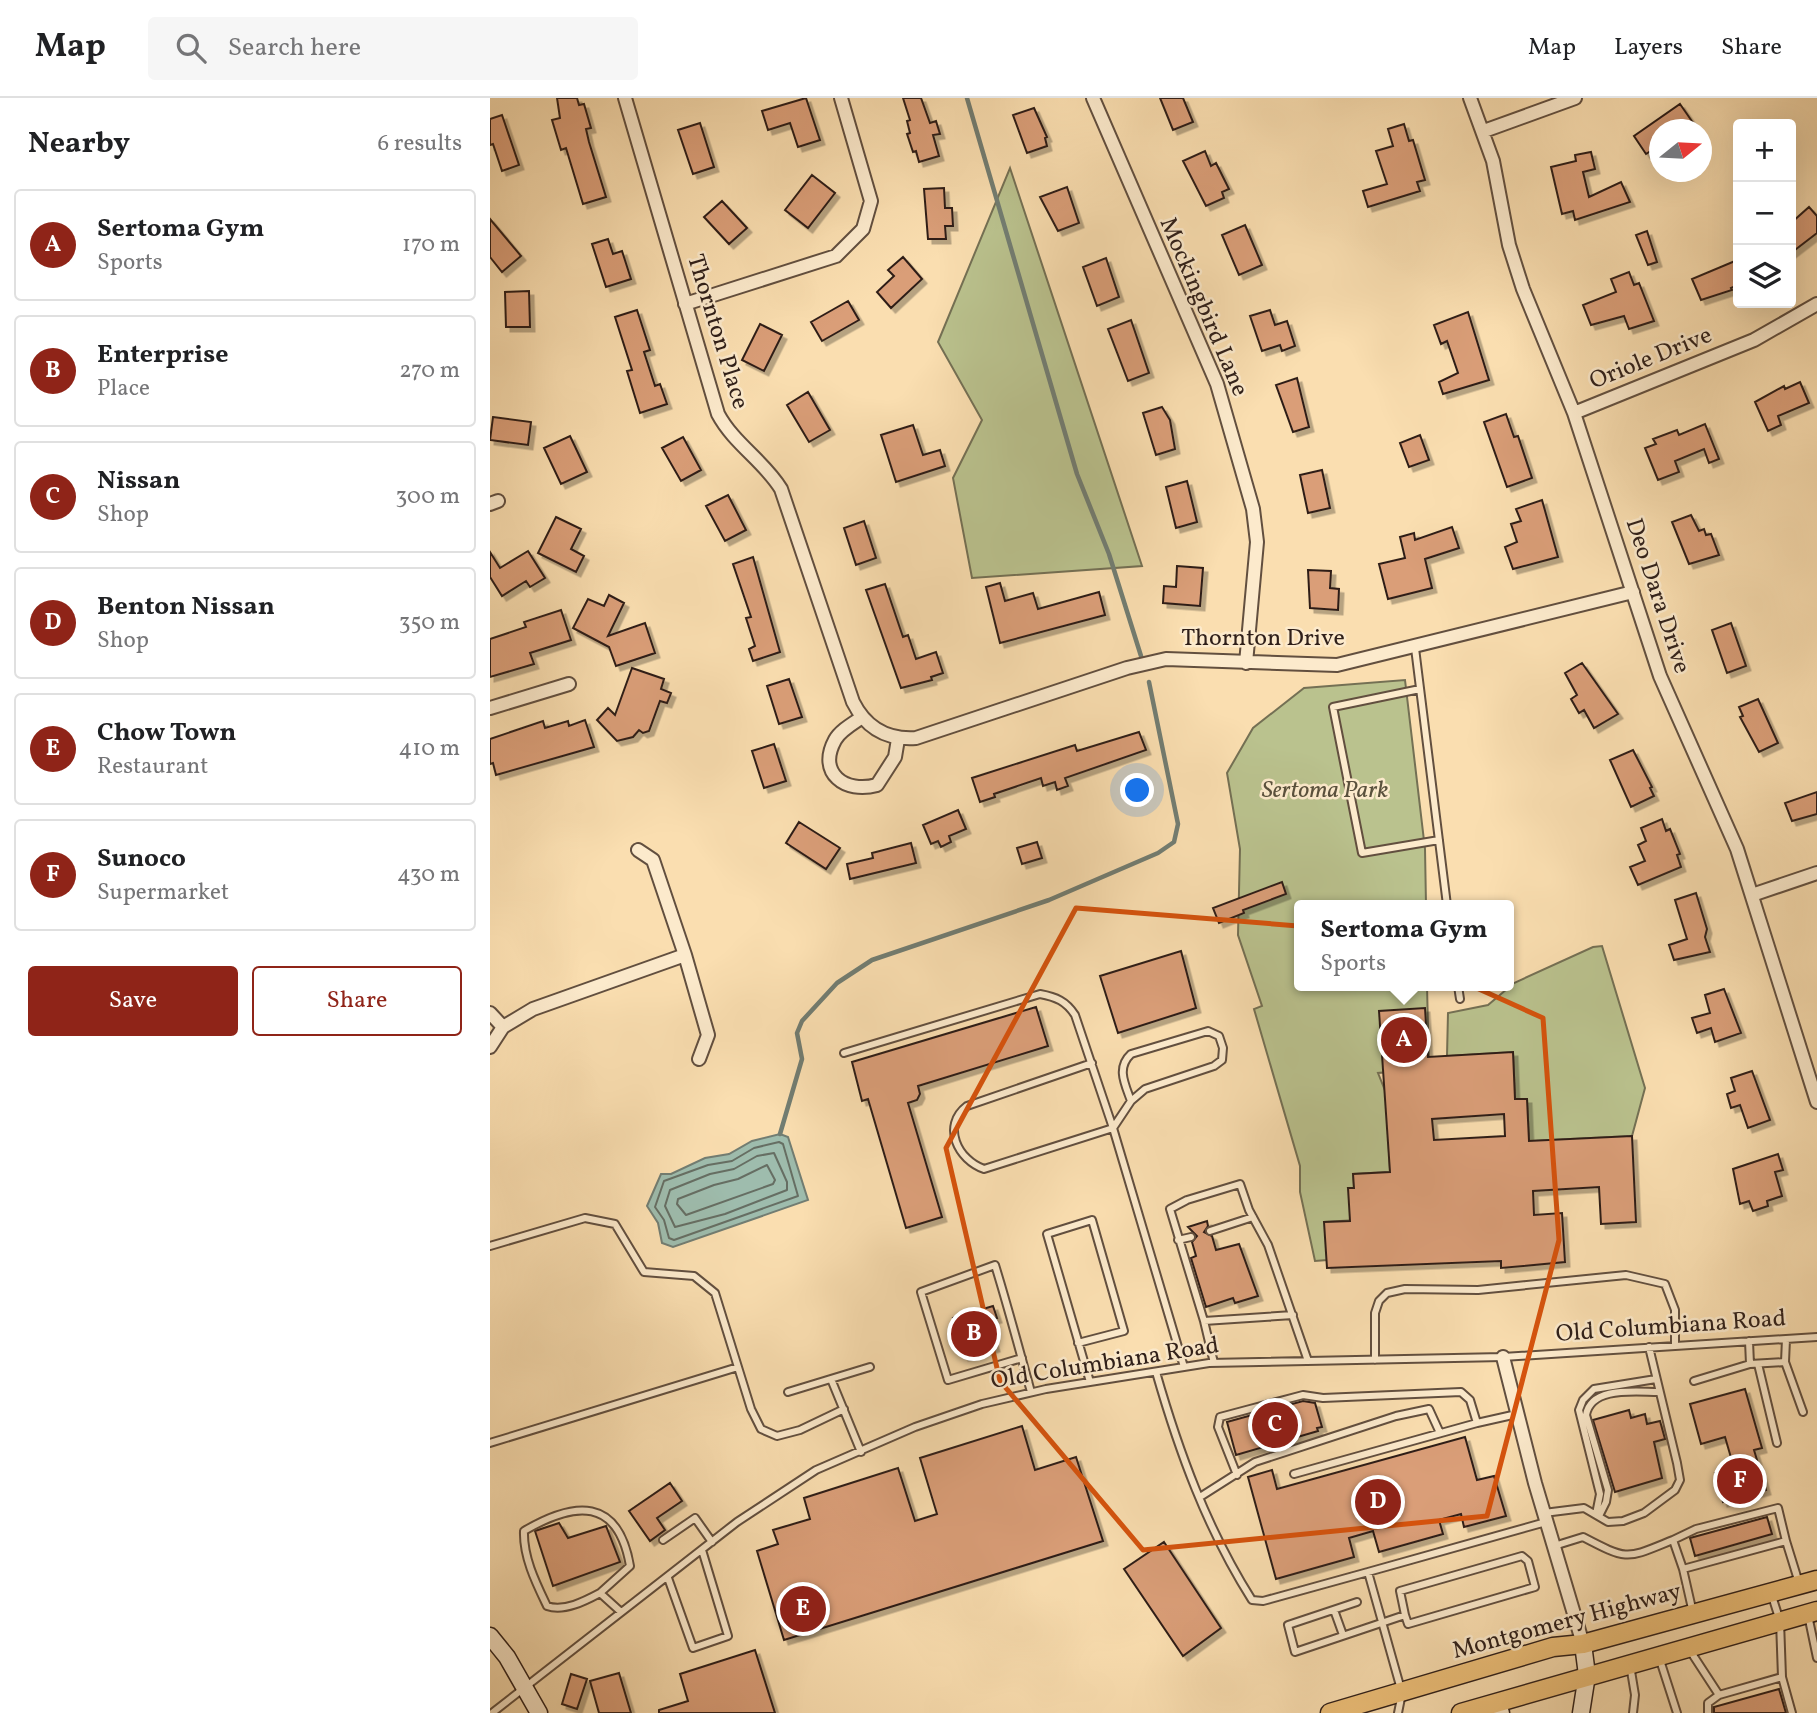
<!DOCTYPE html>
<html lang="en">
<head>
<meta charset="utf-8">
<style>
  :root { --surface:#fff; --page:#f6f6f6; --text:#202124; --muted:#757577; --line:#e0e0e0; --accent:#8f2418 }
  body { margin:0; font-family:Vollkorn,serif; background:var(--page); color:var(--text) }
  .controls { position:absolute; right:21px; top:21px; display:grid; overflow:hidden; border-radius:7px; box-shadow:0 7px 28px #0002 }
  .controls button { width:63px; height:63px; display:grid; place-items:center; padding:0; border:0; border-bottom:2px solid var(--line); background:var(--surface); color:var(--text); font:35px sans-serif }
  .compass { position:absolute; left:1159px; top:21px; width:63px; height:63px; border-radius:50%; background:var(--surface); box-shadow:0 7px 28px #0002; rotate:72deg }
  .you { position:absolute; left:648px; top:693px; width:24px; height:24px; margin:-18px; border:5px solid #fff; border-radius:50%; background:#1a73e8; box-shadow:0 0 0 10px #1a73e833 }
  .badge { display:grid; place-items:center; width:46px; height:46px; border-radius:50%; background:var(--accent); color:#fff; font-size:23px; font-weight:700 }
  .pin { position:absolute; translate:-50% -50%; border:4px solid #fff; box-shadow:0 2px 7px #0006 }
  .popup { position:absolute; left:804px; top:802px; width:220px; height:91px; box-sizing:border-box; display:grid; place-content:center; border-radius:7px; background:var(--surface); filter:drop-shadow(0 2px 5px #0005); font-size:23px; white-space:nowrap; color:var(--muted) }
  .popup b { font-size:26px; color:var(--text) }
  .popup::after { content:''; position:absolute; left:50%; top:100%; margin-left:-14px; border:14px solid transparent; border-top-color:var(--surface) }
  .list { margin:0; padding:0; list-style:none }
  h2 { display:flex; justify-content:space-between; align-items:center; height:91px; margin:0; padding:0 28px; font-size:30px }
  h2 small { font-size:23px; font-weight:400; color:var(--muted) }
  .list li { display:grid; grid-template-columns:46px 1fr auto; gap:21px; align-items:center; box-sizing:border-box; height:112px; margin:0 14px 14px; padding:0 14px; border:2px solid var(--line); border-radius:7px }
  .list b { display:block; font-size:26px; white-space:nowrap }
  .list p { margin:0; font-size:23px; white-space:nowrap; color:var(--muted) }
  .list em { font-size:23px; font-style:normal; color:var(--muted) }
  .actions { display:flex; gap:14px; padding:21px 28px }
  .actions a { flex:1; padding:16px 0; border:2px solid var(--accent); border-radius:7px; text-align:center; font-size:24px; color:var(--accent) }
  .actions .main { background:var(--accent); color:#fff }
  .icon { flex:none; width:38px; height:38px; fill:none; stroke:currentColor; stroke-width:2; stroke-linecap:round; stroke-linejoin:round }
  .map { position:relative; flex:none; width:1327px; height:1615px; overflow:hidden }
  header { display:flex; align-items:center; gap:42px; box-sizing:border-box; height:98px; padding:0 35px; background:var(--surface); border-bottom:2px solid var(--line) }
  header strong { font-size:33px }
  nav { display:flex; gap:38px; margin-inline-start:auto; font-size:24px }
  .search { width:490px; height:63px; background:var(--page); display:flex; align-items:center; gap:18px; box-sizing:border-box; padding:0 24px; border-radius:7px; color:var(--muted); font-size:26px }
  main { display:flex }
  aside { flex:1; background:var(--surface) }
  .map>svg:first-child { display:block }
</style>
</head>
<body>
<header>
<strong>Map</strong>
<div class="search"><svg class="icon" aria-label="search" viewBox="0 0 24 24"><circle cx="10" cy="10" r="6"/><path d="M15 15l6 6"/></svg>Search here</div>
<nav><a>Map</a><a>Layers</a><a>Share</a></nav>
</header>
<main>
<aside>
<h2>Nearby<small>6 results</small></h2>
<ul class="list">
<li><span class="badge">A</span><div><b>Sertoma Gym</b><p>Sports</p></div><em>170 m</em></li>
<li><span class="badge">B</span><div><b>Enterprise</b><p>Place</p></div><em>270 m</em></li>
<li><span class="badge">C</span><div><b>Nissan</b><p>Shop</p></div><em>300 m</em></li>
<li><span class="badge">D</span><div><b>Benton Nissan</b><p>Shop</p></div><em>350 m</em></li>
<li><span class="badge">E</span><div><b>Chow Town</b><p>Restaurant</p></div><em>410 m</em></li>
<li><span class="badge">F</span><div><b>Sunoco</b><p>Supermarket</p></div><em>430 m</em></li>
</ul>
<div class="actions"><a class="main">Save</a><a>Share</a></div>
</aside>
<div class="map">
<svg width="1327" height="1615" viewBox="0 0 1327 1615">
  <defs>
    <filter id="shadow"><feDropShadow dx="4.5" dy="4.5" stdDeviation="0" flood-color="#0004"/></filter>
  </defs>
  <rect width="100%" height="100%" fill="#fadeb0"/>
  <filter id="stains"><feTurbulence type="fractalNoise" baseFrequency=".00286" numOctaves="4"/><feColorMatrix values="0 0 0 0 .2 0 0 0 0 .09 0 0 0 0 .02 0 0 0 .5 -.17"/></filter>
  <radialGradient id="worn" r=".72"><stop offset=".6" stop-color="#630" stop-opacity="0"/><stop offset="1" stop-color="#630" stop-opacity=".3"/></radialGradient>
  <path fill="#bac28e" stroke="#747054" stroke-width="2" d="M520 70 652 468 482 480 463 380 492 322 448 244Z
    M915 582 935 751 936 807H809V888H937L939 971 888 975 896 995 900 1074 863 1076 864 1090H858L866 1122 835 1124 837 1162 825 1163 810 1094V1068L764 911 772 908 748 837 750 751 737 675 763 630 814 590Z
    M1112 848 1155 990 1142 1038 1039 1043 1037 1001H1025L1023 954 957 958 958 915 998 907 1024 885 1103 849Z"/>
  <path fill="#9ebcad" stroke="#727d72" stroke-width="2" d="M290 1036 298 1039 318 1102 183 1149 172 1145 168 1125 157 1108 171 1076H181L215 1060 239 1056 262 1043Z"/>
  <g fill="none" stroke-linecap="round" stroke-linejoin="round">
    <path stroke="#666e63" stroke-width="2" d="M289 1044 293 1046 308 1098 184 1142 179 1140 174 1122 165 1109 174 1083 218 1067 242 1063 264 1050Z
      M284 1055 297 1084V1092L235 1116 185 1129 175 1108 180 1092 220 1076 244 1071 267 1058Z
      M277 1067 285 1082 283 1086 196 1117 187 1106 188 1101 224 1087 248 1081Z"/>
    <path stroke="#727d72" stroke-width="4.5" d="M477 0 587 376 619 456 651 558
      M290 1036 312 961 307 935 312 923 347 885 382 862 559 802 668 755 684 744 688 726 659 584"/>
  </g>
  <path fill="#da9e78" stroke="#2f1f19" stroke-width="2" fill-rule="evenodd" filter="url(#shadow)" d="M67 0H87L89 7 94 6 101 30 96 31 99 44 116 99 93 106 76 50 71 52 62 22 70 20Z
    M316 0 330 42 308 49 300 25 278 32 272 13Z
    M413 0H431L440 25 446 23 450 36 443 37 449 58 429 64 426 53 423 54 417 36 420 35 417 23 420 22Z
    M670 0H693L703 24 683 32Z
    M1190 6 1208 32H1170V47L1156 56 1144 38Z
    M544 10 557 39 555 40 557 48 537 55 523 17Z
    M12 17 29 67 12 73 3 46 0 47V21Z
    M210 25 224 69 203 76 188 32Z
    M914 26 919 43 923 42 935 82 927 84 930 93 878 109 873 93 897 86 886 53 903 48 898 31Z
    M715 53 721 68 726 65 739 91 732 94 734 100 716 108 693 63Z
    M1101 54 1105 71 1093 74 1099 99 1131 84 1140 104 1085 122 1083 113 1072 116 1061 69 1086 63 1085 57Z
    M322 77 345 95 318 130 295 112Z
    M577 89 589 125 568 133 550 99Z
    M454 90 455 110H462L463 128H455L456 141H438L434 91Z
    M232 103 257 130 239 146 214 119Z
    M1319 109 1327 118V135L1301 155V125Z
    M0 121 31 158 12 174 0 159Z
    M755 127 772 167 749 177 732 137Z
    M1157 133 1167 164 1158 167 1146 137Z
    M118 141 123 156 132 153 141 181 116 189 102 146Z
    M413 159 432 181 401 210 387 194 404 178 398 172Z
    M616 160 629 199 607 208 593 169Z
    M1245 163 1248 187 1241 190 1242 192 1211 202 1202 181Z
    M1139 174 1144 187 1149 185 1164 223 1139 231 1134 218 1101 227 1093 207 1126 194 1121 181Z
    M39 193 40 229H16L15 194Z
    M358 203 369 222 332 243 321 224Z
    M147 212 160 252 154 254 165 288 170 286 177 306 150 315 137 273 142 272 125 219Z
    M780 212 785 227 797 223 805 248 792 253 790 247 772 253 760 218Z
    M978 214 999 282 953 296 949 284 968 275 957 243 951 246 944 227Z
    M641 222 659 275 638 283 618 231Z
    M270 226 292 237 274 273 252 262Z
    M807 280 819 329 803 334 786 287Z
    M1310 284 1319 305 1288 318 1291 327 1278 333 1265 304 1294 288 1295 291Z
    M318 294 340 332 319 344 297 307Z
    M672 309 680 322 685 351 666 357 653 315Z
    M1016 316 1024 339 1028 338 1042 380 1017 389 994 324Z
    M3 319 41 324 38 347 0 342Z
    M1215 326 1229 361 1219 365 1214 351 1185 363 1189 374 1168 382 1155 350 1166 346 1163 341 1187 332 1189 337Z
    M423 327 433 357 450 352 455 368 406 384 391 337Z
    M930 337 939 362 919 369 910 345Z
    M80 338 97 374 71 386 54 350Z
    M193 339 211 372 191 383 172 350Z
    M832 372 840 410 818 415 810 377Z
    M697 383 707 424 686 430 676 389Z
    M238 397 256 432 235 443 216 408Z
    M1052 402 1068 459 1023 471 1015 449 1027 444 1021 426 1031 423 1026 411Z
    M1201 417 1209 433 1214 431 1216 437 1221 436 1229 457 1199 466 1182 424Z
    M66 419 91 431 81 451 94 458 86 474 48 455Z
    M374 423 386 460 366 467 354 430Z
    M962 429 969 450 935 461 942 490 898 501 889 466 915 460 910 439 924 435 925 442Z
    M38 453 55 480 40 489 36 483 12 498 0 479V454L10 470Z
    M263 459 290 554 263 563 259 551 265 548 256 520 261 519 243 466Z
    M687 468 713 470 710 508 673 505 674 488 686 489Z
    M818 472 841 473 840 490 849 491 848 512 820 510Z
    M510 485 515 503 543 495 548 511 609 494 615 517 510 545 496 489Z
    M395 486 413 539 418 537 426 561 446 554 453 575 441 579 442 582 411 590 376 492Z
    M119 497 134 505 118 538 155 525 165 555 126 568 119 549 83 530 98 501 114 508Z
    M71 512 81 542 40 555 44 566 0 579V541L36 529 34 524Z
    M1241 525 1256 568 1237 575 1222 532Z
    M1092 565 1128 616 1104 630 1094 612 1089 615 1081 601 1087 597 1075 575Z
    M142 570 174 581 171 591 181 595 177 605 170 603 159 633 153 635 149 632 143 639 127 643 107 622 118 610 125 617Z
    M299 581 312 619 289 626 277 588Z
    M1268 601 1288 645 1269 654 1250 619 1253 618 1249 609Z
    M95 622 104 649 6 677 3 665 0 666V641L53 623 55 630 78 623 79 628Z
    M649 634 656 652 575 680 578 688 567 692 565 684 553 688 551 680 504 696 505 699 490 704 482 680 585 647 587 653Z
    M284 646 296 683 274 690 262 653Z
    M1143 652 1162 689 1160 690 1164 698 1141 709 1120 662Z
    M1327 694V716L1302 723 1295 705Z
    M468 712 476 731 459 738 461 744 451 749 448 743 441 746 433 727Z
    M1172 721 1176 733 1180 731 1190 756 1187 757 1191 769 1148 787 1140 769 1155 763 1148 747 1156 743 1151 730Z
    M309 724 350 750 336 771 296 745Z
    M547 744 552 760 532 766 527 750Z
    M421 745 426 765 360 781 357 766 383 760 382 755Z
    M792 784 796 796 753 812 754 815 729 825 723 810Z
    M1206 795 1217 831 1215 839 1220 854 1184 862 1179 847 1197 841 1185 802Z
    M691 853 706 910 628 935 610 878Z
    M1234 891 1251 935 1225 944 1221 930 1207 935 1202 920 1220 915 1215 897Z
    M546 909 558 948 428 988 430 996 427 1002 418 1005 452 1119 416 1130 378 1001 372 1003 362 964Z
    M935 910 938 959 1023 954 1025 1001H1037L1039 1043 1142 1038 1146 1124 1111 1126 1109 1089 1043 1093 1044 1117 1072 1115 1075 1164 1011 1170V1163L837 1170 834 1124 860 1123 858 1090H864L863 1076 900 1074 889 913ZM1014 1016 1015 1038 944 1042 942 1021Z
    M1262 973 1280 1022 1258 1030 1250 1007 1241 1010 1237 996 1245 993 1241 980Z
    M1288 1056 1293 1072 1285 1074 1292 1098 1277 1103 1278 1108 1263 1113 1259 1103 1250 1106 1243 1071Z
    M717 1123 718 1128 714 1134 722 1138 726 1152 749 1146 768 1198 745 1205 743 1200 716 1209 701 1160 706 1158 702 1144 707 1138 698 1129Z
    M503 1208 507 1220 497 1223 505 1249 474 1258 463 1220Z
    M1255 1291 1272 1350 1264 1352 1276 1392 1233 1404 1225 1375 1244 1370 1235 1339 1211 1346 1200 1306Z
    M813 1303 825 1305 832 1329 827 1330 828 1333 746 1357 737 1324Z
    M1139 1312 1141 1320 1155 1316 1157 1326 1170 1323 1175 1341 1164 1344 1172 1380 1125 1394 1103 1322Z
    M532 1328 545 1372 586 1359 613 1443 294 1542 267 1453 288 1446 283 1432 320 1421 314 1400 408 1370 425 1423 447 1416 430 1360Z
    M975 1339 987 1382 1004 1378 1016 1418 974 1429 971 1416 949 1422 953 1436 889 1454 883 1433 859 1440 864 1459 786 1481 758 1379 782 1372 787 1391Z
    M180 1385 192 1403 167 1420 175 1432 160 1443 139 1413Z
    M1277 1419 1282 1436 1205 1458 1200 1440Z
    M69 1425 78 1440 116 1428 130 1464 63 1488 45 1433Z
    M674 1444 731 1530 693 1558 634 1471Z
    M265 1552 285 1615H169V1612L198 1603 190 1576Z
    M129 1575 141 1615H109L100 1583Z
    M81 1576 97 1581 87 1611 72 1606Z
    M1289 1591 1296 1615H1224V1609Z"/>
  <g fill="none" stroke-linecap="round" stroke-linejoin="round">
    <g stroke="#624f3f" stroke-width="10">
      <path id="lane" d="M925 550 957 807
        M930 591 843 609 872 755 949 742
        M968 888 970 901
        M354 955 550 896C566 899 576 903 585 917L623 1030 494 1071C468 1062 451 1028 477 1008L602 965
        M641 1003C635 986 626 970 641 956L718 933 729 938 733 950 732 962 724 968 655 991 641 1003 623 1030 694 1269
        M720 1133 763 1119
        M688 1142 701 1139
        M0 1148 95 1120 125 1126 154 1174 204 1178 225 1195 261 1311 271 1331 287 1338 310 1332 354 1311
        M714 1223 803 1217
        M1296 1241 1295 1264 1313 1314
        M1259 1243 1260 1266 1295 1264
        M588 1245 634 1233 602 1122 557 1136 600 1284
        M532 1260 458 1282 431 1194 505 1167C518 1209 529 1251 541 1294
        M885 1262V1215L889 1203 897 1195 915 1191 988 1192 1136 1177 1175 1186 1185 1212V1248
        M724 1265 714 1223 680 1111 697 1102 750 1086 759 1112 778 1147 818 1263
        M1268 1266 1287 1345
        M666 1274C689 1354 717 1431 762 1502L773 1503 878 1474
        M341 1281 371 1354
        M1204 1283 1260 1266
        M298 1294 380 1269
        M0 1345 248 1269
        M804 1376 987 1325
        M747 1377 728 1329 730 1319 813 1297 833 1300 971 1294 980 1302 987 1325 1027 1316
        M710 1399 765 1364 906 1318 939 1311 950 1335
        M1054 1415 1094 1410 1118 1424 1133 1423 1154 1415 1185 1392 1190 1382 1187 1365 1159 1249
        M1106 1416 1110 1396 1089 1312 1093 1302 1104 1291 1166 1281
        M1109 1418 1116 1404 1118 1392 1096 1317C1101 1288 1145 1294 1168 1294
        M173 1442 205 1420 222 1444
        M1183 1442 1206 1431 1288 1410 1296 1443
        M1064 1448 1093 1439C1139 1463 1136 1461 1183 1442L1193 1471
        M178 1480 203 1550 238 1538 212 1452
        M110 1495C95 1503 74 1514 57 1508 46 1485 33 1459 34 1433 85 1403 128 1399 140 1468L110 1495 131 1514
        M867 1504 798 1527 805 1554 915 1517 918 1526 1045 1489 1038 1463 1032 1458 910 1493 915 1517
        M844 1512 853 1537
        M1203 1515 1193 1471 1296 1443 1309 1485
        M1318 1517 1327 1560
        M1199 1551 1229 1597 1292 1579 1290 1523 1282 1498
        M1169 1559 1187 1615
        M1140 1567 1145 1597 1143 1615
        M1292 1579 1302 1615
        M2 1615 247 1424 326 1372 425 1329 492 1306 556 1291 719 1265 1013 1259 1327 1239
        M908 1615 912 1595 878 1474 1056 1424
        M1218 1615V1605L1229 1597"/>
    </g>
    <g stroke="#624f3f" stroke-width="16">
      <path id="street" d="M135 0 228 316C244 346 274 363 291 391L363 604C376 630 397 642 426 640L637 570 676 561 847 567 1143 494
        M603 0 727 286 763 411 767 444 756 565
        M980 0 1003 63 1019 147 1033 191 1084 315 1170 578 1247 751 1327 1004
        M994 33 1085 0
        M195 206 346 158 373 131 381 103 351 0
        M1084 315 1264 242 1327 206
        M0 406 8 403
        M0 610 79 586
        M371 620C362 626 350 633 345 642 327 675 355 696 387 687L405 659 408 641
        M148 752 163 762 195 857 218 937 209 961
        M1262 797 1327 775
        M0 915 13 929
        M0 949 13 929 43 911 195 857
        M1013 1259 1045 1385 1093 1546"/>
    </g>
    <g stroke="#2f1f19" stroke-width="19">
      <path id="secondary" d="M0 1538 17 1559 49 1615
        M984 1612 1011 1615
        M1091 1615 1097 1577 1093 1546"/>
    </g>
    <g stroke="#2f1f19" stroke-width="21">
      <path id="primary" d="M840 1615 1063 1549 1093 1546 1327 1482
        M971 1615 1327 1513"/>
    </g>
    <use href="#lane" stroke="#fceacc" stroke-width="6"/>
    <use href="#street" stroke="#fceacc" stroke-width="12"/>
    <use href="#secondary" stroke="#fceacc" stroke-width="16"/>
    <use href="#primary" stroke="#edbf78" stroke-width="18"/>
  </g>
  <path fill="none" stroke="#d6530d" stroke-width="5" stroke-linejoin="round" d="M586 810 858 832 1053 920 1069 1142 997 1418 653 1452 510 1283 456 1050Z"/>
  <g text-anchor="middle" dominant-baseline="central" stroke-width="5" stroke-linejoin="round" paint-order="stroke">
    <g font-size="24" fill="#2f1f19" stroke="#fceacc">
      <text transform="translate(713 209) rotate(67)">Mockingbird Lane</text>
      <text transform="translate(227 234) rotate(73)">Thornton Place</text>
      <text transform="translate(1161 261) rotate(-22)">Oriole Drive</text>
      <text transform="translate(1167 498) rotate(72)">Deo Dara Drive</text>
      <text x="773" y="541">Thornton Drive</text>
      <text transform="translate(1181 1229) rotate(-4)">Old Columbiana Road</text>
      <text transform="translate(615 1266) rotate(-9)">Old Columbiana Road</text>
      <text transform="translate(1077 1524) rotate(-15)">Montgomery Highway</text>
    </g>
    <g font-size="24" font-style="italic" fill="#59503c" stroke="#fceacc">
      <text x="835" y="693">Sertoma Park</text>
    </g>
  </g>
  <rect width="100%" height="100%" filter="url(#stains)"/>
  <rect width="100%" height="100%" fill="url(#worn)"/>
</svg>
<div class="controls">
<button>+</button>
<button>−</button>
<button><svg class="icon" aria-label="layers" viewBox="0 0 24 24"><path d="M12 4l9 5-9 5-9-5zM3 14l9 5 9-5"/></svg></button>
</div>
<svg class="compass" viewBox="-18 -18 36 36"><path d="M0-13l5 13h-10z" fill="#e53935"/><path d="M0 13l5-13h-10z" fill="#757577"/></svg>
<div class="you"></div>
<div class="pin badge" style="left:914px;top:942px">A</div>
<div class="popup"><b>Sertoma Gym</b>Sports</div>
<div class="pin badge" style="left:484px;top:1236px">B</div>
<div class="pin badge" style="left:785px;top:1327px">C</div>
<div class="pin badge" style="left:888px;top:1404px">D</div>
<div class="pin badge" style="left:313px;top:1511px">E</div>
<div class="pin badge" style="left:1250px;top:1383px">F</div>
</div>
</main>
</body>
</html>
